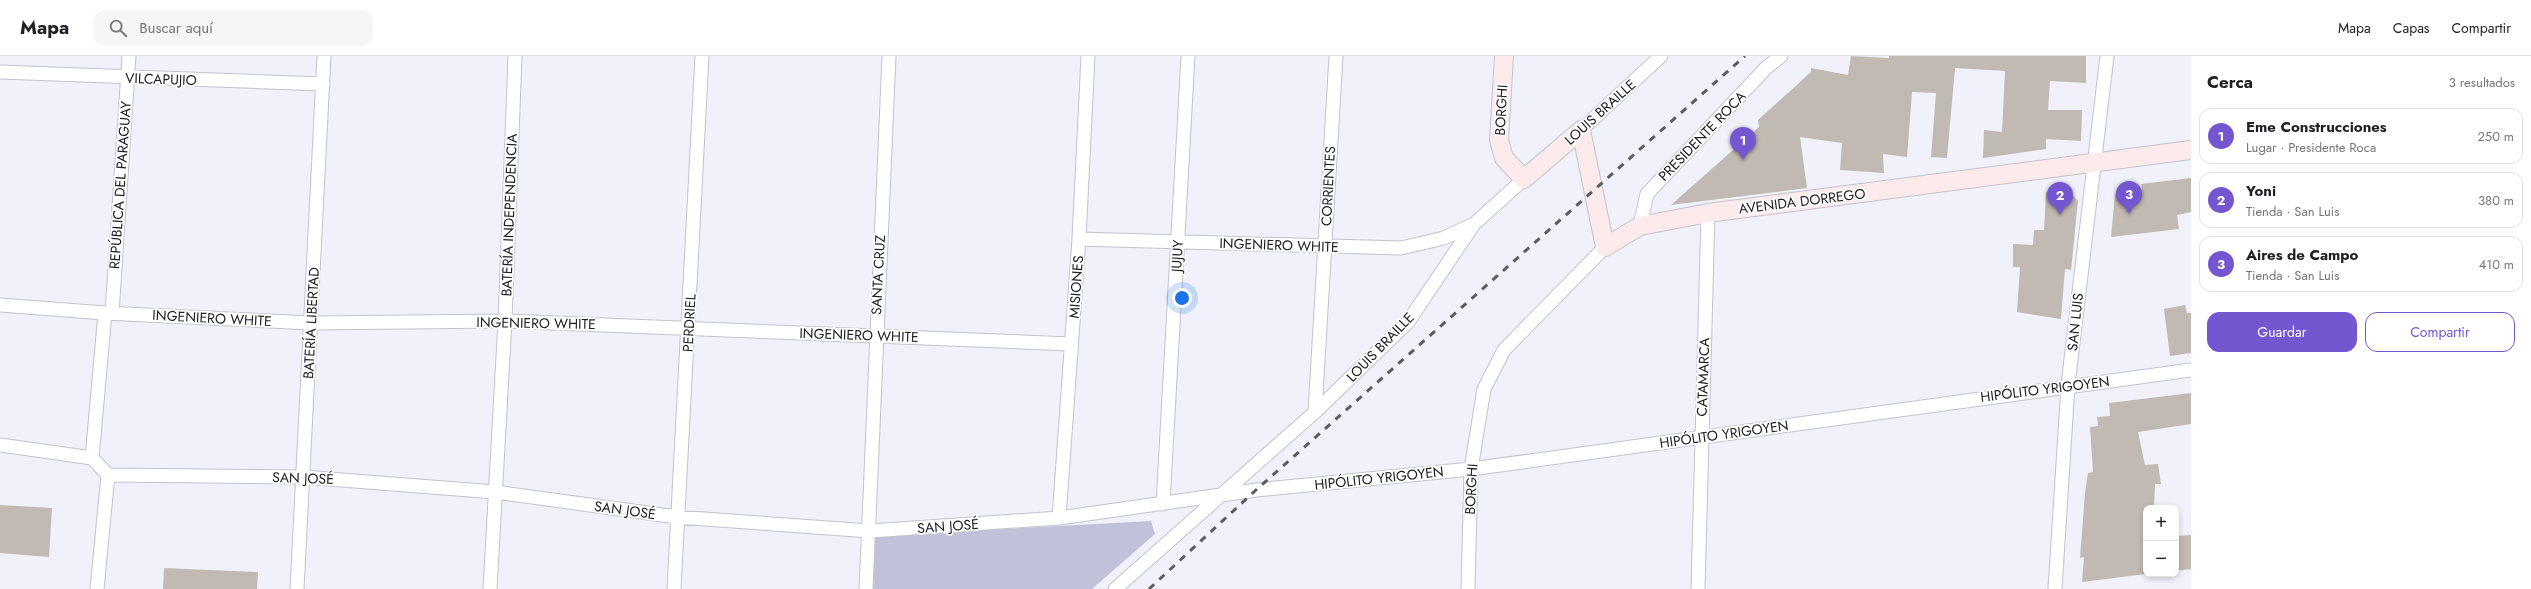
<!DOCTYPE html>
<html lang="es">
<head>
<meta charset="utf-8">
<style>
  :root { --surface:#fff; --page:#f6f6f6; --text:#202124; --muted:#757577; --line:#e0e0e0; --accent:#7456d0 }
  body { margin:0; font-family:Jost,sans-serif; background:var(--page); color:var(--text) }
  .controls { position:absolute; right:12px; bottom:12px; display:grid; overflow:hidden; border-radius:8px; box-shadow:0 2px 6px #0003 }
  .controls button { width:36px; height:36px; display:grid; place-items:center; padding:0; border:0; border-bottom:1px solid var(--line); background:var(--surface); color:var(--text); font:20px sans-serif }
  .you { position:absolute; left:1182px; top:242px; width:14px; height:14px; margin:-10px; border:3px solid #fff; border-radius:50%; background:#1a73e8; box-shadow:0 0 0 6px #1a73e833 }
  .badge { display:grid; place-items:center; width:26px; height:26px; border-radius:50%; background:var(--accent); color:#fff; font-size:13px; font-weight:700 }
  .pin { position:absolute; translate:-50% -33px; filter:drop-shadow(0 1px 2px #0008) }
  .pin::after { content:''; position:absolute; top:21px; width:14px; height:12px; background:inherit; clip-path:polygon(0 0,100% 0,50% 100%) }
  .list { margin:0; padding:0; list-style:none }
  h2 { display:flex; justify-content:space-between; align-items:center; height:52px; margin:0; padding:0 16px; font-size:17px }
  h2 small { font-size:13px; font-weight:400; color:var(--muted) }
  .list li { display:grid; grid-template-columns:26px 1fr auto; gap:12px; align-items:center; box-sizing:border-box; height:56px; margin:0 8px 8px; padding:0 8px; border:1px solid var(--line); border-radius:12px }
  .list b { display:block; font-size:15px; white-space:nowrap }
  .list p { margin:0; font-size:13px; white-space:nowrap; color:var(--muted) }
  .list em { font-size:13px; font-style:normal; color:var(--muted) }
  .actions { display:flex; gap:8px; padding:12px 16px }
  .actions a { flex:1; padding:9px 0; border:1px solid var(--accent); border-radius:12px; text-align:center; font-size:14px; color:var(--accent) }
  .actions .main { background:var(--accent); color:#fff }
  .icon { flex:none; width:22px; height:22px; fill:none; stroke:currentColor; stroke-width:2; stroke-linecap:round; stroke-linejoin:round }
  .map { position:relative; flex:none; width:2191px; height:533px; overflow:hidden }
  header { display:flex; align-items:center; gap:24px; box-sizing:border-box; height:56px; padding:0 20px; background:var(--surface); border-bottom:1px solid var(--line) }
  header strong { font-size:19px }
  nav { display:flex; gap:22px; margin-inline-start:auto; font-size:14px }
  .search { width:280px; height:36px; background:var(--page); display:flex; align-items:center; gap:10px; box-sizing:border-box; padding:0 14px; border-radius:12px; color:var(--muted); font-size:15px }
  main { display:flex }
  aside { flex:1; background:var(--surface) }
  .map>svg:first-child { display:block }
</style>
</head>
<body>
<header>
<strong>Mapa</strong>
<div class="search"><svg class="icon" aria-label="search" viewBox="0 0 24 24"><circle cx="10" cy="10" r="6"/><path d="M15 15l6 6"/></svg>Buscar aquí</div>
<nav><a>Mapa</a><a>Capas</a><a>Compartir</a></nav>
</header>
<main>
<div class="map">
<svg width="2191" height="533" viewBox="0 0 2191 533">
  <rect width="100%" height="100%" fill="#f0f1fb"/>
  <path fill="#c1c2d9" d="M1151 465 1155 478 1092 533H870L872 480Z"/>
  <path fill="#c1bab2" d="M1851 0 1889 2V0H2086V27L2050 25 2048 54H2082L2081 85 2046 83V93L1983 102 1984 74 2002 76 2005 15 1955 12 1947 102 1931 101 1936 37 1912 36 1907 101 1883 98 1884 117 1840 114 1842 87 1800 81 1807 132 1671 149 1759 71 1758 64 1811 16V12L1848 19Z
    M2191 122V156L2177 159 2179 173 2111 181 2115 138 2142 134 2141 128Z
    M2067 133 2078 145 2071 214 2065 213 2061 263 2017 256 2020 211H2013V188L2033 189 2034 174H2044L2046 136Z
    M2185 249 2187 257H2191V297L2170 300 2164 253Z
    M2191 337V368L2138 376 2145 409 2158 408 2161 428H2155L2154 452H2146V518L2082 526 2084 501 2080 502 2085 437 2088 417 2093 416 2090 371 2098 370 2097 361 2110 360 2109 347Z
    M0 449 52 452 49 501 0 497Z
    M2191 479V513L2176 515V480Z
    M164 512 258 516 257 533H163Z"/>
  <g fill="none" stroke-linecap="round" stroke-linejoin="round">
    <g stroke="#c2c3cc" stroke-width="15">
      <path id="street" d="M0 16 323 28
        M1581 74 1661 0
        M1640 170 1647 138 1766 12 1781 0
        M1079 183 1401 192 1444 182 1474 168
        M0 249 105 257 311 267 505 265 1071 288
        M112 257 129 0
        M1315 356 1336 0
        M0 389 92 402 108 419 304 421 495 436 677 461 870 475 1059 462 1256 434 1471 413 2191 314
        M92 402 105 257
        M1163 448 1188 0
        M1059 462 1079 183 1088 0
        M97 533 108 419
        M297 533 324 0
        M490 533 505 265 515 0
        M674 533 702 0
        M866 533 889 0
        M1115 533 1315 356 1408 266 1474 168 1524 123
        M1468 533 1471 413 1484 333 1504 294 1605 191
        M1698 533 1708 157
        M2055 533 2068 329 2107 0"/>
    </g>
    <g stroke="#c2c3cc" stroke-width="20">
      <path id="secondary" d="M1504 0 1499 84 1504 102 1524 123 1581 74 1605 191 1640 170 1708 157 2191 94"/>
    </g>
    <use href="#street" stroke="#fff" stroke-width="13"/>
    <use href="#secondary" stroke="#fdebeb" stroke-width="18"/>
    <path stroke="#5b5b60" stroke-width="3" stroke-dasharray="7 7" stroke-linecap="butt" d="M1149 533 1256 434 1745 0"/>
  </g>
  <g text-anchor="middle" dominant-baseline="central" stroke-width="3.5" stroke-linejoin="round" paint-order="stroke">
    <g font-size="14" fill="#202023" stroke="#fff">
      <text transform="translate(161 23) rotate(2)">VILCAPUJIO</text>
      <text transform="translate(1501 54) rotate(-87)">BORGHI</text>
      <text transform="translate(1600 56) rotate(-42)">LOUIS BRAILLE</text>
      <text transform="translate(1702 80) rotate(-46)">PRESIDENTE ROCA</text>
      <text transform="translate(120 129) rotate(-86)">REPÚBLICA DEL PARAGUAY</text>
      <text transform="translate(1328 130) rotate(-87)">CORRIENTES</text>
      <text transform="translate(1802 145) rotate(-7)">AVENIDA DORREGO</text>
      <text transform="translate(509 159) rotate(-88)">BATERÍA INDEPENDENCIA</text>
      <text transform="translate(1279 189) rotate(2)">INGENIERO WHITE</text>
      <text transform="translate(1177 200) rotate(-87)">JUJUY</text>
      <text transform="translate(878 219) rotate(-87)">SANTA CRUZ</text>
      <text transform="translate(1076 231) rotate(-86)">MISIONES</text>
      <text transform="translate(212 262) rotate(3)">INGENIERO WHITE</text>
      <text transform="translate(2075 266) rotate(-84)">SAN LUIS</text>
      <text transform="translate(311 267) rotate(-87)">BATERÍA LIBERTAD</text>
      <text transform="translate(536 267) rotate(1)">INGENIERO WHITE</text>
      <text transform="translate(689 267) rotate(-87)">PERDRIEL</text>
      <text transform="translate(859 279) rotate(2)">INGENIERO WHITE</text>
      <text transform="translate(1380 291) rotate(-46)">LOUIS BRAILLE</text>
      <text transform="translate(1703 321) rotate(-88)">CATAMARCA</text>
      <text transform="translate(2045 333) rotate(-7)">HIPÓLITO YRIGOYEN</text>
      <text transform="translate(1724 378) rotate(-8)">HIPÓLITO YRIGOYEN</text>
      <text transform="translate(303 422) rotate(2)">SAN JOSÉ</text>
      <text transform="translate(1379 422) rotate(-6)">HIPÓLITO YRIGOYEN</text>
      <text transform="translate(1471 433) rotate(-87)">BORGHI</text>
      <text transform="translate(625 454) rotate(8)">SAN JOSÉ</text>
      <text transform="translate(948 470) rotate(-4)">SAN JOSÉ</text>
    </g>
  </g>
</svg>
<div class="controls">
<button>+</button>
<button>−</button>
</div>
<div class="you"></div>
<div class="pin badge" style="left:1743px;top:104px">1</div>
<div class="pin badge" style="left:2060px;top:159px">2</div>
<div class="pin badge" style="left:2129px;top:158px">3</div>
</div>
<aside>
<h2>Cerca<small>3 resultados</small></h2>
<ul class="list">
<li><span class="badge">1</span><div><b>Eme Construcciones</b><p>Lugar · Presidente Roca</p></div><em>250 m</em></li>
<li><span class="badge">2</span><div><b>Yoni</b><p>Tienda · San Luis</p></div><em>380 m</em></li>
<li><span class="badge">3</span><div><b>Aires de Campo</b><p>Tienda · San Luis</p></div><em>410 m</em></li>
</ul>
<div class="actions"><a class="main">Guardar</a><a>Compartir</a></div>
</aside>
</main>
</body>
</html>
